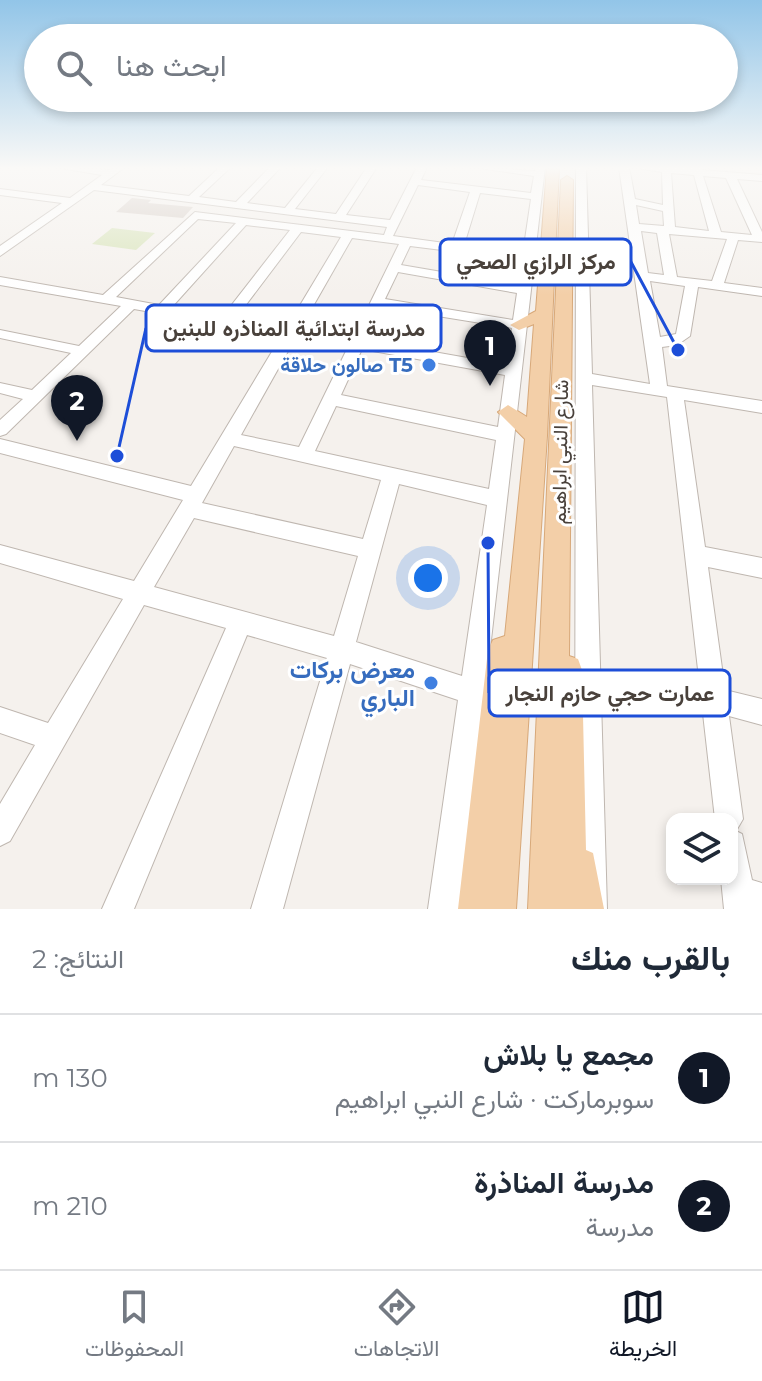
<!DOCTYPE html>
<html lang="ar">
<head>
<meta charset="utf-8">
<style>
  :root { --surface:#fff; --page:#f6f6f7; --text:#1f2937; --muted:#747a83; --line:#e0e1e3; --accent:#111827 }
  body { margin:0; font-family:Montserrat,Vazirmatn,sans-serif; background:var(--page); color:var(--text); direction:rtl }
  .controls { position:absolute; right:24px; bottom:24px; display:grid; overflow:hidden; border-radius:16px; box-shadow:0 4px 12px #0003 }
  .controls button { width:72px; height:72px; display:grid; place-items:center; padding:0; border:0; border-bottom:2px solid var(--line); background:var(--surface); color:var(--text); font:40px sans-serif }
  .you { position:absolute; left:428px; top:578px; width:28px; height:28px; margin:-20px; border:6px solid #fff; border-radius:50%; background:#1a73e8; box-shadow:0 0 0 12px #1a73e833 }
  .badge { display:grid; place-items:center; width:52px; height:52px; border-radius:50%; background:var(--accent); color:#fff; font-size:26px; font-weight:700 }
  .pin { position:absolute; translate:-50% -66px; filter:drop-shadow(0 2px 4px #0008) }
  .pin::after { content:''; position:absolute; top:42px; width:28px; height:24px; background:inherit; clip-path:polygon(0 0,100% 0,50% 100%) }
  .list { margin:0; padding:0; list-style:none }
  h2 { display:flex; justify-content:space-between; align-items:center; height:104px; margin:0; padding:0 32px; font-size:34px }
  h2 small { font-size:26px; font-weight:400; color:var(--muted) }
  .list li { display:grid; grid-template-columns:52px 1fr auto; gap:24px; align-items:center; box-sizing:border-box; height:128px; padding:0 32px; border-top:2px solid var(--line) }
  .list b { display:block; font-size:30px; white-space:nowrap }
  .list p { margin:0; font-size:26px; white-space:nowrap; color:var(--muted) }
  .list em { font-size:26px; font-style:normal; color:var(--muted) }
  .icon { flex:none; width:44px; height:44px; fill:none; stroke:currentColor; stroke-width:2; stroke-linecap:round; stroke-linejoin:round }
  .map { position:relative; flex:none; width:762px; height:909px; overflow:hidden; direction:ltr }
  .search { position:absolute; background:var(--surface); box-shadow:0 4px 12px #0003; left:24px; right:24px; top:24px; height:88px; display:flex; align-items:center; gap:20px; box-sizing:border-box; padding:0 28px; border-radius:44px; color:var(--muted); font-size:30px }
  .sheet { height:360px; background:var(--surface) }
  nav { display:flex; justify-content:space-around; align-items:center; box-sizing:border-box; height:112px; border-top:2px solid var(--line); background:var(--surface); font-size:22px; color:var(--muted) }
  nav a { display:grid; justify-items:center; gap:4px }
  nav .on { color:var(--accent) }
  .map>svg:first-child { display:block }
</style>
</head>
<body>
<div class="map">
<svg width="762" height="909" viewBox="0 0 762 909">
  <rect width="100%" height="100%" fill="#f5f1ed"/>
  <path fill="#d9e4bb" d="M112 228 155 233 136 250 92 244Z"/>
  <path fill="#d5cbc4" d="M132 198 151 200 148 203 193 207 183 218 116 212Z"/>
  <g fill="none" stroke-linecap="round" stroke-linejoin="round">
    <g stroke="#bfb7b0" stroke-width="2">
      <path id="minor" d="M54 167 110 170 125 167 101 185 189 196 220 167H231L199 197 236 202 270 167H281L247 203 285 208 318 167H328L295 209 336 214 367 167H377L346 215 390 220 417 167H427L421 180 531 193 534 176 472 167 535 171V167H545L486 684 491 686 495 695 491 704 483 707 460 909H428L458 700 350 664 283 909H251L327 658 247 635 134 909H102L226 628 144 605 10 841 0 846V804L35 745 0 733V707L48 723 123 599 0 563V545L134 581 183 500 0 453V439L191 486 282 335 134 309 6 434 0 436V420L23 399 0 393V383L32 390 71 353 0 338V330L79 346 121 306 0 285V277L103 295 195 212 384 235 387 227 94 190 0 256V246L62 203 0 195V189L70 198 102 175ZM418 185 470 192 452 244 393 236ZM480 193 531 199 523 253 464 245ZM198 219 236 223 159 305 116 297ZM246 225 290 230 223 316 172 307ZM301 232 341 237 287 327 236 318ZM352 238 399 244 353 338 300 329ZM410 246 522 260 518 285 401 265ZM398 272 517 293 513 320 385 299ZM382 307 512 328 507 365 366 340ZM296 337 348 347 299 447 241 435ZM362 349 505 375 498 427 341 395ZM336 406 496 440 489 489 315 451ZM234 446 381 480 363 539 202 503ZM399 484 487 505 462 676 356 642ZM194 518 358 556 334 636 154 587Z
        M576 167H586L592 374 650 384 619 167H629L635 199 663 205 662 172 630 167H701L702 170 762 175V181L737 179 762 232V242L738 240 724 283 762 288V296L698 287 690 336 677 345 662 347 667 386 762 401V413L684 400 705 547 762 558V578L708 567 725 690 762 699V725L729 716 743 819 736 831 742 834 752 880 762 883V909H724L721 879H732V819H715L667 397 592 385 607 909H575ZM671 173 694 175 709 231 675 227ZM703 176 726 178 752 235 721 232ZM636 205 663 211 664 226 639 224ZM641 231 657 233 664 275 648 273ZM669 234 727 239 712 281 677 277ZM650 281 685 286 676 334 660 337Z"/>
    </g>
    <g stroke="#d7a879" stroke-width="2">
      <path id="major" d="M547 167H559L547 436 516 909H458L488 650 493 640 505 636 525 439 498 412 508 405 527 417 534 324 519 330 510 325 536 311Z
        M567 176 573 180 569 656 578 659 582 670 586 850 593 853 604 909H528L561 180Z"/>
    </g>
    <use href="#minor" fill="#fff" fill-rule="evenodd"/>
    <use href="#major" fill="#f3cfa8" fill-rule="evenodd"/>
  </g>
  <linearGradient id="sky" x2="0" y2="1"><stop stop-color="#92c5e8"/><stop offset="0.57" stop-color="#faf9f7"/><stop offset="1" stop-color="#faf9f7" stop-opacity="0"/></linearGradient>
  <rect width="762" height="295" fill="url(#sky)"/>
  <g fill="#3f7fe0" stroke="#fff" stroke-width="3">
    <circle cx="429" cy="365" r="8"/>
    <circle cx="431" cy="683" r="8"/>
  </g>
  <g text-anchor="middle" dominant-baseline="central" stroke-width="6" stroke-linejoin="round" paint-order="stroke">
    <g font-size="20" font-weight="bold" fill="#366cbe" stroke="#fff" text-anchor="end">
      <text x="413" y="365">صالون حلاقة T5</text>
    </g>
    <g font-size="20" fill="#49413b" stroke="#fff">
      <text transform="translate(560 452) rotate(-89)">شارع النبي ابراهيم</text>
    </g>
    <g font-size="24" font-weight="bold" fill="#366cbe" stroke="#fff" text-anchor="end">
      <text x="415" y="669">معرض بركات<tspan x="415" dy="28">الباري</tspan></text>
    </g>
  </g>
  <path fill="none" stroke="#1d4ed8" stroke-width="3" d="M678 350L631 262M117 456L146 328M488 543L489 693"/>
  <g fill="#1d4ed8" stroke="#fff" stroke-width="3">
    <circle cx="678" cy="350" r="8"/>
    <circle cx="117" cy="456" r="8"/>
    <circle cx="488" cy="543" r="8"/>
  </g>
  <g fill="#fff" stroke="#1d4ed8" stroke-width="3">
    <rect x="440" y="239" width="191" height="46" rx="8"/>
    <rect x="146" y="305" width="295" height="46" rx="8"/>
    <rect x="489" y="670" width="241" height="46" rx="8"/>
  </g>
  <g font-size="22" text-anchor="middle" font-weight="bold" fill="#49413b">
    <text x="536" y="269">مركز الرازي الصحي</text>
    <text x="294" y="336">مدرسة ابتدائية المناذره للبنين</text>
    <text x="610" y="701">عمارت حجي حازم النجار</text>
  </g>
</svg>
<div class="controls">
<button><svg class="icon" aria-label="layers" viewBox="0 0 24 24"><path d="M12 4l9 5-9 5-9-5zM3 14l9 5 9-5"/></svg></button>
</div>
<div class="you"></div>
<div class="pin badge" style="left:490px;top:386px">1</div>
<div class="pin badge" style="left:77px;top:441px">2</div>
<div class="search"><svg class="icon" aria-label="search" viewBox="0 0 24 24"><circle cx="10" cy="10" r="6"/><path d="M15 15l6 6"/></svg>ابحث هنا</div>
</div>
<section class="sheet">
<h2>بالقرب منك<small>النتائج: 2</small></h2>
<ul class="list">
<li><span class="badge">1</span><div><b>مجمع يا بلاش</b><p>سوبرماركت · شارع النبي ابراهيم</p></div><em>130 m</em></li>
<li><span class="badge">2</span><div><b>مدرسة المناذرة</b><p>مدرسة</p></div><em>210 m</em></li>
</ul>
</section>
<nav>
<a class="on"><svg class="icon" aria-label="map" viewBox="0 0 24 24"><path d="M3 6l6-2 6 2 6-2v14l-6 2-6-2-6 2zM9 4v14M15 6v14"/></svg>الخريطة</a>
<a><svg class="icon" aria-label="directions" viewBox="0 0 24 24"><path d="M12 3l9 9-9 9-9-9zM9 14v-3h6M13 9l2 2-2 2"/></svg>الاتجاهات</a>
<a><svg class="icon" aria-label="saved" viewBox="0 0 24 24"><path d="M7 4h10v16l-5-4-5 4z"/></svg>المحفوظات</a>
</nav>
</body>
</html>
